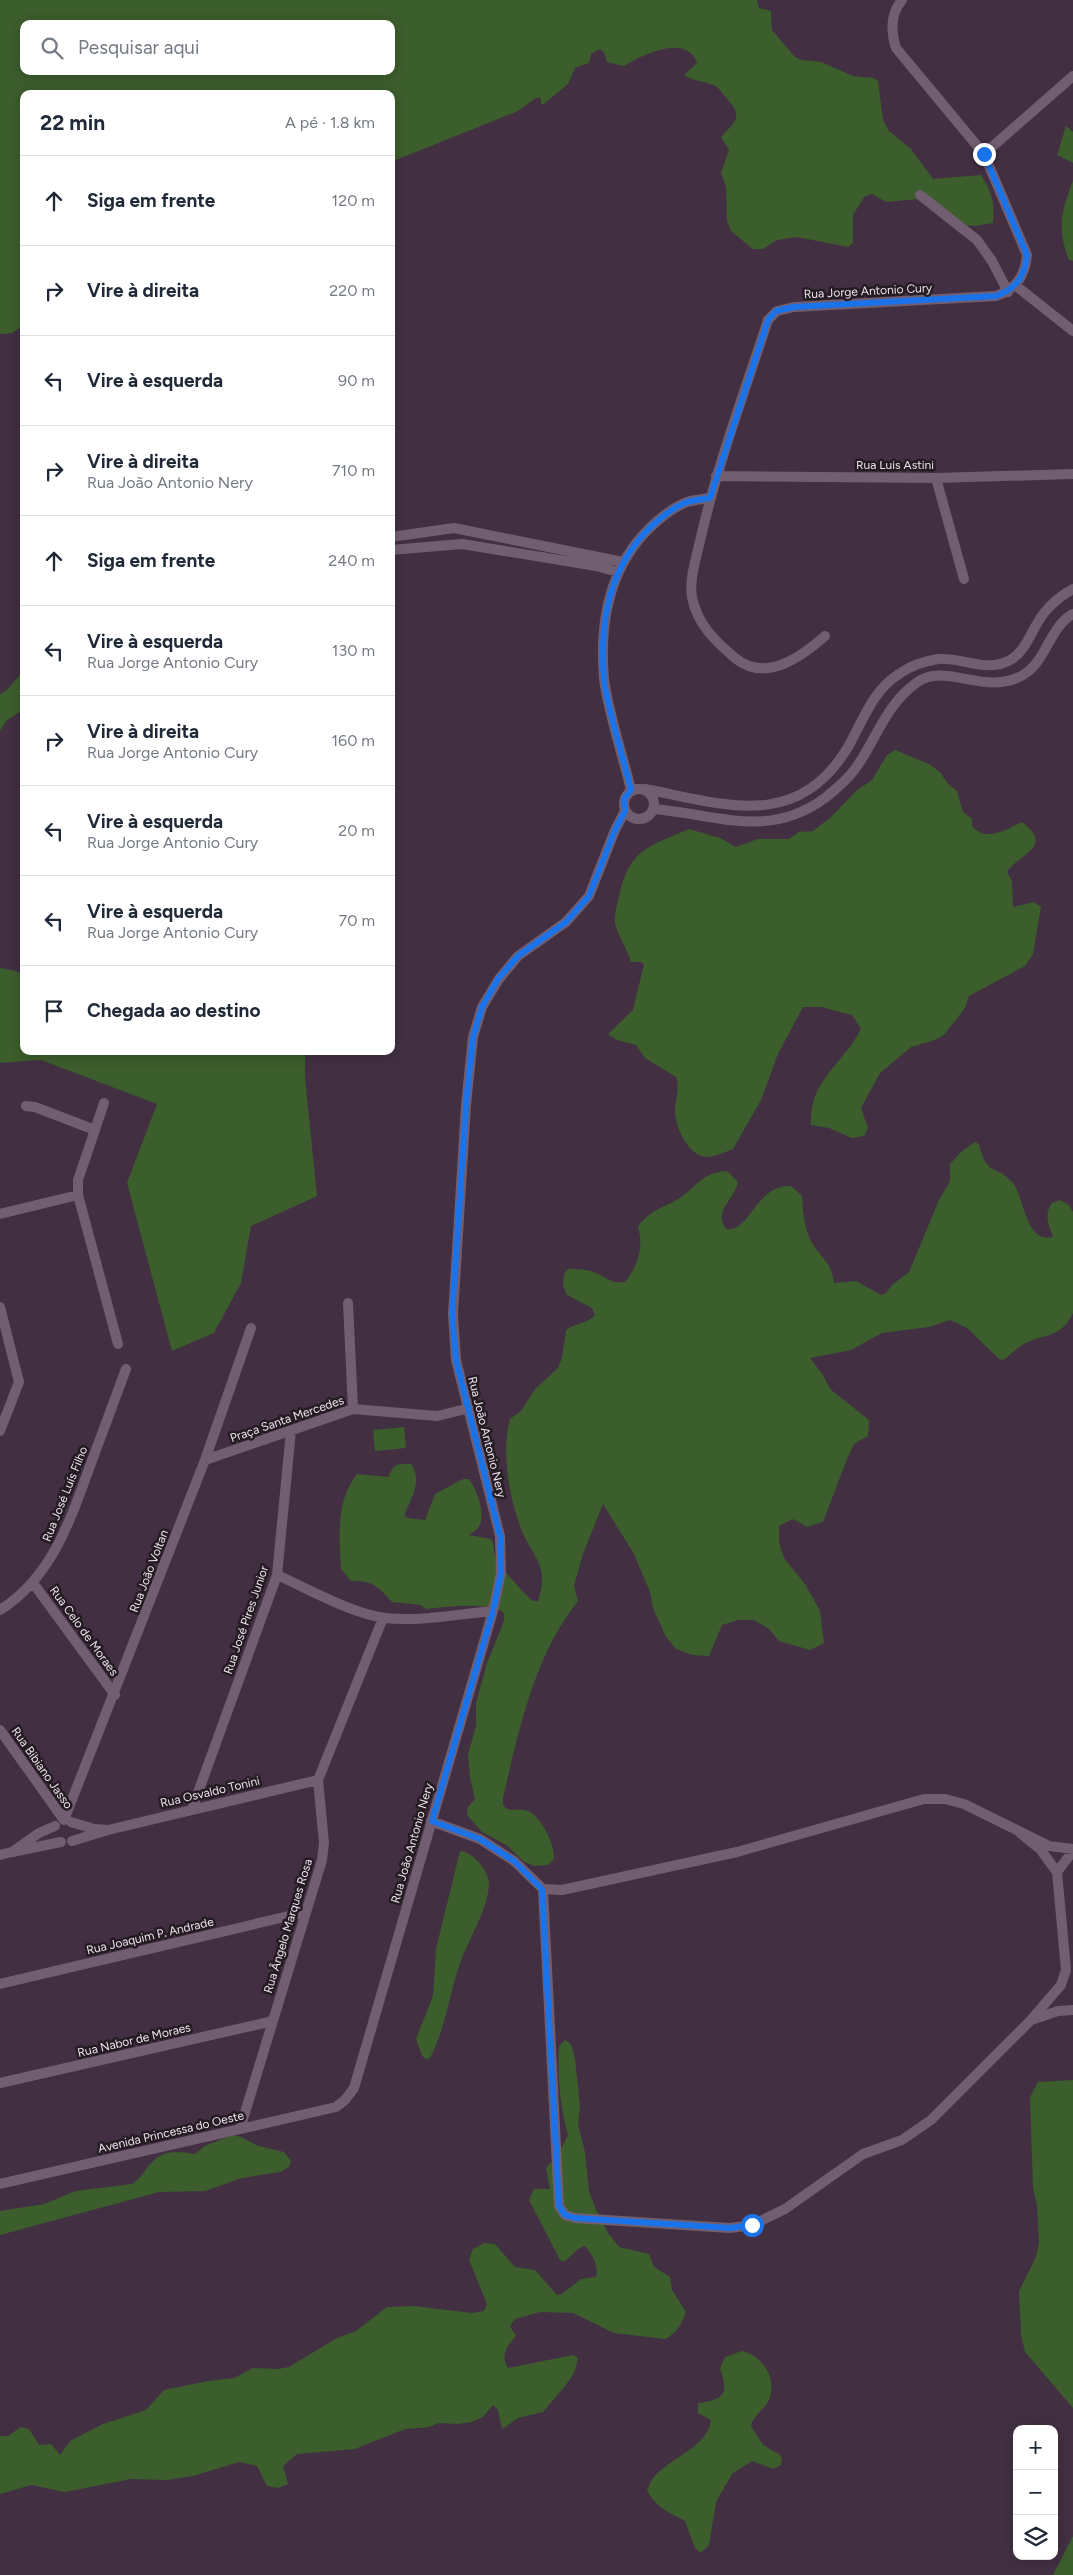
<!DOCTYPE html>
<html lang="pt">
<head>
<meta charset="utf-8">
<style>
  :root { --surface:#fff; --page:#f2f2f3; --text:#1f2937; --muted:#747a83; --line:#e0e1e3 }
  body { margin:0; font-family:Figtree,sans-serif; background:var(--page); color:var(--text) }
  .controls { position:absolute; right:15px; bottom:15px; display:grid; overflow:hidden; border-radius:10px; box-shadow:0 2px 12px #0003 }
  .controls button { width:45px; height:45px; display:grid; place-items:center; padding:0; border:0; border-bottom:1px solid var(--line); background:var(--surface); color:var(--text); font:25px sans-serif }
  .stop { position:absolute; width:15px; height:15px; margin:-11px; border:4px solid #1a73e8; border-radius:50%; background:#fff }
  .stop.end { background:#1a73e8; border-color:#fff; box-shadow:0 1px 5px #0008 }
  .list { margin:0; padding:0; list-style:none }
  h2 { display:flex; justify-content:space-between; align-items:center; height:65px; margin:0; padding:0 20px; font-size:21px }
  h2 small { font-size:16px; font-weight:400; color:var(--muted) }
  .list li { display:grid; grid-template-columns:32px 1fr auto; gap:15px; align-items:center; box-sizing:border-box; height:90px; padding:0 20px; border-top:1px solid var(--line) }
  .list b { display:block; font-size:19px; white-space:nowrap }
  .list p { margin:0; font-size:16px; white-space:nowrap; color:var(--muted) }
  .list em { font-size:16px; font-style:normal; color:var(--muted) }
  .icon { flex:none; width:28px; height:28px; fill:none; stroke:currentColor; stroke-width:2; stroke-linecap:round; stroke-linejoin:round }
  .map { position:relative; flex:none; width:1073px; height:2575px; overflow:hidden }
  .search { position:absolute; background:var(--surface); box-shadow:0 2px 12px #0003; left:20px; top:20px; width:375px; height:55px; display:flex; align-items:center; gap:12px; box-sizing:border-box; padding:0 18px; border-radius:10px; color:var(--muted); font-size:19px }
  .panel { position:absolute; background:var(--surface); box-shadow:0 2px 12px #0003; left:20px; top:90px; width:375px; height:965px; border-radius:10px }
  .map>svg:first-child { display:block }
</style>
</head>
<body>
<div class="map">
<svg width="1073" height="2575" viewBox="0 0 1073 2575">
  <rect width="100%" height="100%" fill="#423042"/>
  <path fill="#3c5d2c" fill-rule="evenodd" d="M0 0H757L759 8 771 11 772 30 794 56 801 60 821 62 853 76 874 78 878 81 883 120 889 131 911 149 933 179 981 175C992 192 995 203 993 223L975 226 959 224 918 199 886 202 872 194 864 197 853 215V243L848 247 797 237 777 240 763 249H753L731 231 727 221 726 187 721 173 729 150 721 137C735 122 744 116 727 99 723 94 719 87 713 85 703 81 693 81 684 75L697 63C686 33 643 55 624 66L607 62 604 52 599 49 591 54 589 63 575 68 568 84 544 104H541V98H536L518 111 391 162V94H24V325L12 333 0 334ZM24 24H391V71H24Z
    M1066 126 1073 132V163L1057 155Z
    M1073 181V261L1069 260C1057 230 1061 211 1073 181Z
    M24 670V709L6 721 0 731V694L7 690Z
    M895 750 929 764 940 772 948 784 957 791 963 812 972 819V826C986 843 1007 829 1022 822 1056 847 1017 855 1007 872L1012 881 1013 907 1034 902 1041 907 1033 954 1025 966 969 996 965 1008 944 1035 932 1041 911 1047 880 1073 861 1108 868 1128 864 1136 852 1138 829 1128 811 1125C809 1079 843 1065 861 1029L852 1015 821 1007H803L778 1054 761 1100 733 1149C726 1152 714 1157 707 1157 687 1156 674 1124 675 1108 676 1097 680 1088 676 1077L645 1058 636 1045 617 1040 608 1034 633 1010 644 964 641 962H631C627 949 620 939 616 927 613 917 617 906 619 897 629 849 648 847 689 829L720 838 736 847 758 839H789L799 832 813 831 831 817 856 791 872 780 887 755Z
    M0 968 16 971 24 976V1051H305V1078L317 1196 251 1226 241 1283 214 1333 172 1351 127 1183 157 1104 41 1060 0 1063Z
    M975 1142 979 1144C987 1178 995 1163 1013 1183 1024 1196 1025 1244 1053 1237 1048 1223 1044 1215 1052 1203L1060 1200 1069 1205 1073 1212V1313C1061 1339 1043 1333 1022 1345 1015 1349 1009 1356 1003 1360L999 1359 967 1328 950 1320 929 1327 882 1333 851 1350 810 1358 823 1375 830 1389 869 1420 868 1436 854 1444 847 1459 823 1522 807 1527 793 1519 779 1526V1542L784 1558 805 1584 820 1611 824 1643 810 1650 779 1641 769 1629 754 1620H738L722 1625 709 1656 693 1655 676 1649 666 1637 653 1608 650 1592 634 1554 603 1504 583 1554 574 1586 578 1601C534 1656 519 1730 503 1798V1805L507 1809C514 1811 524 1808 530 1812 542 1819 555 1845 554 1859L548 1865 534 1866 524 1862 508 1846 482 1832 467 1815 468 1807 475 1799 470 1777 468 1754 476 1726V1703L487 1663 504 1621V1613C489 1601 444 1607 426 1609L421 1605 392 1602C378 1586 372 1580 351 1581L341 1569C339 1537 336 1500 357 1474L388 1477C394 1464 397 1463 411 1464 423 1481 411 1498 404 1516L408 1518 425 1520 435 1494 463 1479H469C477 1490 487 1515 478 1528 476 1531 471 1533 469 1535L491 1539C495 1545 493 1552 496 1558 500 1567 526 1596 533 1601H538C550 1565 533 1558 521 1529 509 1496 501 1453 510 1419L521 1411 535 1389 558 1368 562 1358 566 1330C576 1322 586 1325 595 1315L592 1308 567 1295 563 1285 564 1274 568 1269C577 1269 587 1269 596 1273 607 1278 612 1284 625 1282 638 1265 644 1248 638 1227 649 1210 664 1208 680 1198 699 1185 701 1173 727 1171L738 1182C734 1200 713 1211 726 1229 750 1233 756 1184 791 1186L802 1196C803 1213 804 1231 814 1246 824 1262 831 1261 834 1283L856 1281 881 1295 885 1294 892 1285 909 1272 939 1200 950 1181V1164L961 1152Z
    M404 1427 406 1448 375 1451 373 1430Z
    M460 1851C472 1851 489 1871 489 1883 489 1908 467 1942 459 1966 449 1997 445 2029 430 2058L426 2059 422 2056 416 2039 433 1996 436 1949Z
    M565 2040 571 2044 575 2059 580 2106 578 2124 585 2152 589 2191 596 2210 608 2233 619 2247 649 2254 654 2267 670 2277 672 2290 686 2312C682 2324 676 2334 665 2339L614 2333 573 2313 540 2312 515 2319 510 2326 516 2336C507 2346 500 2356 508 2368L573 2355 578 2358 575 2371 566 2385 543 2412 518 2418 502 2429 498 2410 493 2405 483 2417 472 2422 458 2424 439 2423 429 2427 405 2429 355 2449 297 2454 283 2466 288 2484 278 2488 267 2486 257 2466 239 2462 193 2476 167 2480 131 2479 65 2492 31 2485 0 2494V2436H8L21 2427 29 2429 39 2445 51 2444 60 2455 70 2441 103 2424 146 2410 164 2390 208 2381 234 2378 253 2368 278 2369 289 2367 337 2338 356 2331 387 2307 414 2306 472 2313 484 2311 487 2304 469 2260 473 2249 484 2243 495 2244 515 2267 535 2270 557 2295 562 2294 581 2279 596 2277C599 2266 592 2254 585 2246 576 2248 571 2258 563 2262L560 2260 529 2200 534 2189H550L546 2168 557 2156 568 2135C560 2107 557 2075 559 2046Z
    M1073 2080V2408L1025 2352 1021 2334 1019 2291 1036 2257 1039 2242 1037 2206 1033 2188 1030 2097 1038 2082Z
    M232 2135 241 2137 258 2146 284 2152 291 2161 289 2167 280 2172 242 2178 205 2191 159 2192 0 2235V2211L44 2204 76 2191 132 2184C138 2180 142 2175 146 2169 160 2150 173 2150 195 2154L205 2146Z
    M742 2351C762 2355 778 2379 769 2400 764 2410 753 2415 751 2426L763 2445 780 2455 782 2459 781 2465 773 2469 752 2461 732 2474 716 2502 709 2545 701 2553 695 2548 685 2521C670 2513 655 2507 647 2490 649 2486 651 2480 654 2477 671 2457 707 2448 711 2420L698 2413V2403C726 2400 728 2393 720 2368L725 2357Z
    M1073 2536V2575H1053Z"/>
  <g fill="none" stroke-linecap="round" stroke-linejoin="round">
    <path stroke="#725e71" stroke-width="10" d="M984 154 1073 76
      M920 195 977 240 992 261 1008 292
      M1015 285 1073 331
      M716 476 936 478 1073 474
      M936 478 964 579
      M391 537 454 528 623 562
      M391 550 462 544 596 566 618 572
      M825 636C801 657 766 683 735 658 715 641 697 624 692 597 689 580 696 559 700 541 717 466 744 393 768 320L777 311 794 307 996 296C1016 289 1025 276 1027 255L984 154 896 48C891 32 890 14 902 0
      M624 804a15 15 0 1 1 30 0a15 15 0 1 1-30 0Z
      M645 789C724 804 797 832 848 747 863 721 872 691 899 674 910 666 925 661 938 659 963 657 988 674 1012 659 1028 648 1032 628 1044 613 1052 603 1062 595 1073 589
      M631 790C623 756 608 712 604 679 599 620 610 563 655 523 664 515 676 506 687 502 694 500 702 499 710 498
      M653 809C716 814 768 840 825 798 835 790 847 780 855 769 877 739 884 707 916 683 945 661 985 697 1023 675 1047 661 1049 627 1073 614
      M26 1106 35 1107 95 1130
      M78 1195 118 1344
      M0 1214 78 1195V1180L104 1103
      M348 1303 353 1409
      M0 1307 19 1382 0 1431
      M205 1460 353 1409 437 1416 466 1409
      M277 1575C309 1589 350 1613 385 1618 419 1622 458 1614 493 1611
      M33 1583 115 1695
      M0 1610C52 1577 70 1521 90 1466 102 1434 114 1401 126 1369
      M0 1730 64 1820
      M192 1809 277 1575 291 1431
      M64 1820 205 1460 251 1328
      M431 1821 480 1839 514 1861 543 1889 562 1890 737 1852 924 1799H945L964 1804 1049 1846 1073 1849
      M71 1822 94 1829 108 1830 72 1841
      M55 1826 39 1833 12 1852 61 1842
      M108 1830 318 1780
      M0 1855 12 1852
      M1057 1872 1073 1851
      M543 1889 559 2206 565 2215 575 2218 730 2228 752 2225 785 2209 863 2154 902 2140 931 2120 1030 2021 1061 1985 1066 1970 1057 1872 1040 1849 1019 1832
      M0 1984 306 1912
      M1031 2020 1058 2011 1073 2010
      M0 2083 273 2021
      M240 2129 322 1860 324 1843 318 1780 383 1618
      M0 2184 336 2107 345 2100 354 2088 493 1611 501 1573 500 1536 456 1360 453 1314 466 1105 473 1037 482 1007 499 979 518 956 566 922 589 896 615 830 625 811"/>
  </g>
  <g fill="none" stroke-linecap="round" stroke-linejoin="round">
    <path stroke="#1a73e8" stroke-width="6" d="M752 2225 730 2228 575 2218 565 2215 559 2206 542 1889 514 1861 480 1839 432 1821 493 1611 501 1573 500 1536 456 1360 452 1314 466 1105 473 1037 482 1007 498 979 518 956 566 922 589 896 615 830 625 811 624 799 631 790C623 756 608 712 604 679 599 620 610 563 655 523 664 515 676 506 687 502 694 500 702 499 710 498L768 320 776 311 794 307 996 296C1016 289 1025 276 1027 255L984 154"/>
  </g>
  <g text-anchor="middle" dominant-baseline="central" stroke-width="5" stroke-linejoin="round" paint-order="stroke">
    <g font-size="12" fill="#ede2ed" stroke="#241b23">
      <text transform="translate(868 291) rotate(-3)">Rua Jorge Antonio Cury</text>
      <text x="895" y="465">Rua Luis Astini</text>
      <text transform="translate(287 1419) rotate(-19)">Praça Santa Mercedes</text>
      <text transform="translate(487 1437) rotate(76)">Rua João Antonio Nery</text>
      <text transform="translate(65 1494) rotate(-68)">Rua José Luís Filho</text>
      <text transform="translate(149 1571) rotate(-69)">Rua João Voltan</text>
      <text transform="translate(246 1620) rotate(-71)">Rua José Pires Junior</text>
      <text transform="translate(84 1631) rotate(54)">Rua Celo de Moraes</text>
      <text transform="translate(42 1768) rotate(55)">Rua Bibiano Jasso</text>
      <text transform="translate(210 1792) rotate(-13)">Rua Osvaldo Tonini</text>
      <text transform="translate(412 1843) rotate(-74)">Rua João Antonio Nery</text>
      <text transform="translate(288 1926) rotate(-73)">Rua Ângelo Marques Rosa</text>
      <text transform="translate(150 1936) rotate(-13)">Rua Joaquim P. Andrade</text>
      <text transform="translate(134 2040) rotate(-13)">Rua Nabor de Moraes</text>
      <text transform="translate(171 2132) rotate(-13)">Avenida Princessa do Oeste</text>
    </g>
  </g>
</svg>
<div class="controls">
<button>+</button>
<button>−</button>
<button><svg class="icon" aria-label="layers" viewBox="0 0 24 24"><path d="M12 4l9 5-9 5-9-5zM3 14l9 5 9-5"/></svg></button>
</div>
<div class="stop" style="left:752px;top:2225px"></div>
<div class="stop end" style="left:984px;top:154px"></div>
<div class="search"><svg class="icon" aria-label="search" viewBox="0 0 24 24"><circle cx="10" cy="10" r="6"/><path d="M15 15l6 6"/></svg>Pesquisar aqui</div>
<section class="panel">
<h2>22 min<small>A pé · 1.8 km</small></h2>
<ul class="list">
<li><svg class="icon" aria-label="ahead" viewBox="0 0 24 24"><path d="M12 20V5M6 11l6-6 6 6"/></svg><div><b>Siga em frente</b></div><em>120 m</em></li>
<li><svg class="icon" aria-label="right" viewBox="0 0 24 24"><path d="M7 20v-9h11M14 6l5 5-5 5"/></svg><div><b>Vire à direita</b></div><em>220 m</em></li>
<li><svg class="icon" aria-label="left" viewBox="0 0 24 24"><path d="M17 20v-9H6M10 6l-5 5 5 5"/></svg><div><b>Vire à esquerda</b></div><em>90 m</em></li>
<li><svg class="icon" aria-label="right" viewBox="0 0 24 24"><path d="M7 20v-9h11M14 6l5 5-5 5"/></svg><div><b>Vire à direita</b><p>Rua João Antonio Nery</p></div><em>710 m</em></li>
<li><svg class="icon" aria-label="ahead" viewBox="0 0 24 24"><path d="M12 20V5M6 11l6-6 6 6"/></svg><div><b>Siga em frente</b></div><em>240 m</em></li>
<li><svg class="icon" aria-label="left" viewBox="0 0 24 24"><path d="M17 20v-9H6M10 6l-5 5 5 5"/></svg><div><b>Vire à esquerda</b><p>Rua Jorge Antonio Cury</p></div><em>130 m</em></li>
<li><svg class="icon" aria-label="right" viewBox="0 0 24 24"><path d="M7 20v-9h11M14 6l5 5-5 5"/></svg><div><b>Vire à direita</b><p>Rua Jorge Antonio Cury</p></div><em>160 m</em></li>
<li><svg class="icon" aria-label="left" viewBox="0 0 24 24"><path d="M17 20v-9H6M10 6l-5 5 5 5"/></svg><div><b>Vire à esquerda</b><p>Rua Jorge Antonio Cury</p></div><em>20 m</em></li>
<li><svg class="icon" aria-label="left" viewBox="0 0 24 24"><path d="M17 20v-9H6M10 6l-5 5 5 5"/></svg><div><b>Vire à esquerda</b><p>Rua Jorge Antonio Cury</p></div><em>70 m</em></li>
<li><svg class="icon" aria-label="arrive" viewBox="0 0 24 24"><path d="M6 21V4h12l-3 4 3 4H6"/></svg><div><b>Chegada ao destino</b></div></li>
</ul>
</section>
</div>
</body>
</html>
